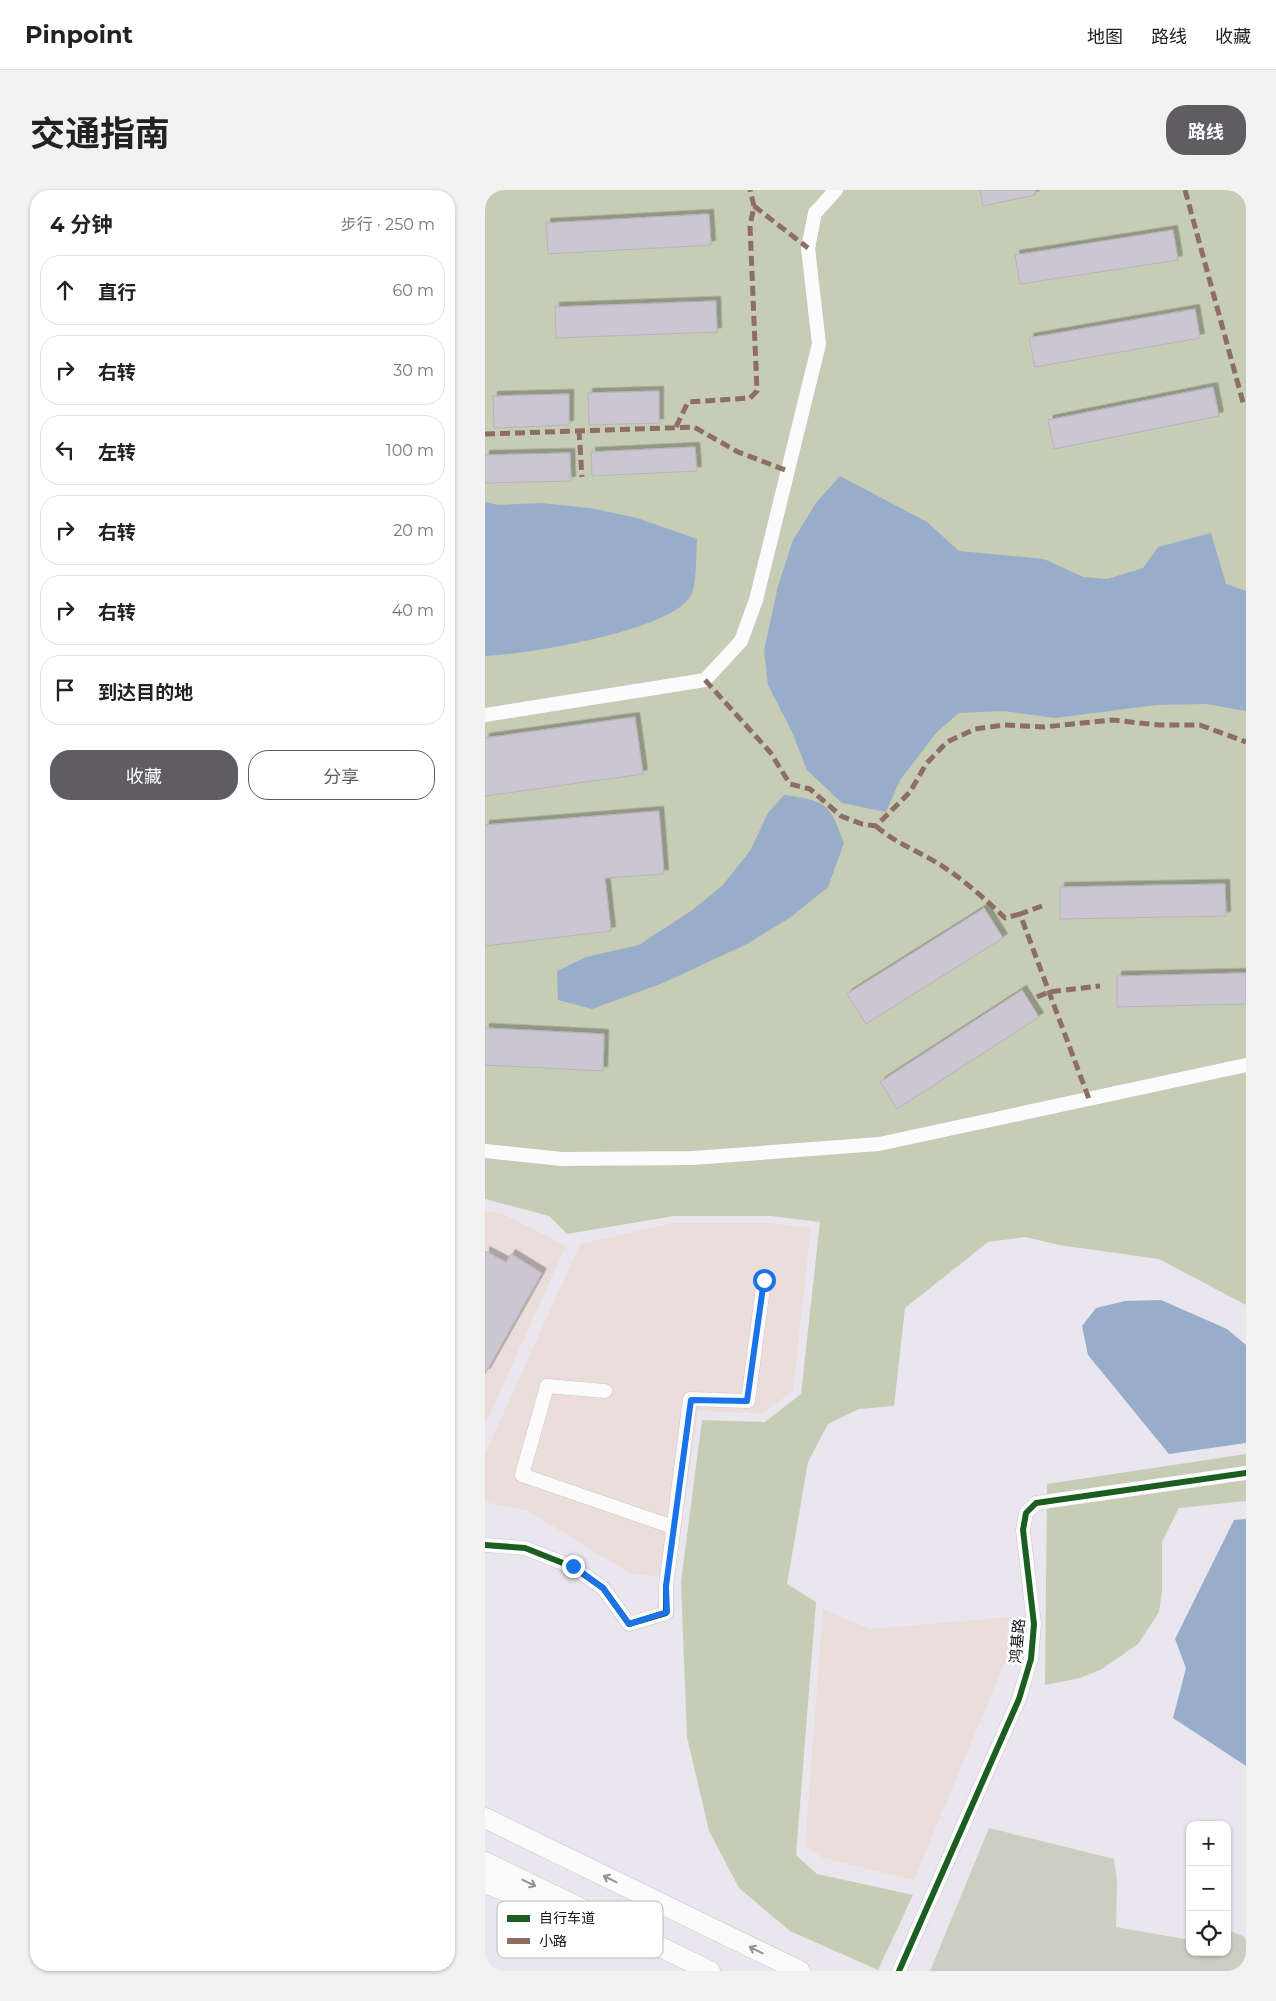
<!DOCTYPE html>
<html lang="zh">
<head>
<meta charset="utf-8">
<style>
  :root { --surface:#fff; --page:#f2f2f2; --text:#222; --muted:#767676; --line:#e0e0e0; --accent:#5f5c62 }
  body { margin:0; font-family:Montserrat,"Noto Sans SC",sans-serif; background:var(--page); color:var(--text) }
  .controls { position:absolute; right:15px; bottom:15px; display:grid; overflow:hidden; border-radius:10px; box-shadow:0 1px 4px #0004 }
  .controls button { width:45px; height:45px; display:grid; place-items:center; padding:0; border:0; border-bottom:1px solid var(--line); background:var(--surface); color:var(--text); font:25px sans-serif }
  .stop { position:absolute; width:15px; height:15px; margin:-11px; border:4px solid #1a73e8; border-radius:50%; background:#fff }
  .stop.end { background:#1a73e8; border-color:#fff; box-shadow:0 1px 5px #0008 }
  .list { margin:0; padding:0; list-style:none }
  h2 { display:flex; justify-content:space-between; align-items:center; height:65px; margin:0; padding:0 20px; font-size:21px }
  h2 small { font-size:16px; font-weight:400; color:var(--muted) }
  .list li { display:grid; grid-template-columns:32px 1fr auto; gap:15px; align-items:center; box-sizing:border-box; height:70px; margin:0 10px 10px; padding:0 10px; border:1px solid var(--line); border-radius:20px }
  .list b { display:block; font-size:19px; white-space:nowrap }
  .list em { font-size:16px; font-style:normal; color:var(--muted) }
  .actions { display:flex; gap:10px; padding:15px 20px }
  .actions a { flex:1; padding:11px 0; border:1px solid var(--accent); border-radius:20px; text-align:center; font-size:18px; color:var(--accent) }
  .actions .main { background:var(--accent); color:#fff }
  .icon { flex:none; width:28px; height:28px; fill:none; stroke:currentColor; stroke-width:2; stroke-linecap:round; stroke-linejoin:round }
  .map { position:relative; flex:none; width:761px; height:1781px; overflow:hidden; border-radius:20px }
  header { display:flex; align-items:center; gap:30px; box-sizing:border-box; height:70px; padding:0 25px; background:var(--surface); border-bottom:1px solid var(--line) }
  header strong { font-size:24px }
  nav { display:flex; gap:28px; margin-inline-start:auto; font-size:18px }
  .intro { display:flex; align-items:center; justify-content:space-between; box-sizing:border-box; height:120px; padding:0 30px }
  h1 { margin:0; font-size:35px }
  .button { padding:12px 22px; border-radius:20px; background:var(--accent); color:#fff; font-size:18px; font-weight:700 }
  main { display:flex; gap:30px; padding:0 30px }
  aside { flex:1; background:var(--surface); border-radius:20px; box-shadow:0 1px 4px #0004 }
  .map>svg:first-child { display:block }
</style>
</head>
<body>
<header>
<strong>Pinpoint</strong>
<nav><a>地图</a><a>路线</a><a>收藏</a></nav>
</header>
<div class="intro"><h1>交通指南</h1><a class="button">路线</a></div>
<main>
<aside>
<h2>4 分钟<small>步行 · 250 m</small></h2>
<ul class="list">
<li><svg class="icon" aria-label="ahead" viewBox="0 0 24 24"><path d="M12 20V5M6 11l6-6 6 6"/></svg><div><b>直行</b></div><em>60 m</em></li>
<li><svg class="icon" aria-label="right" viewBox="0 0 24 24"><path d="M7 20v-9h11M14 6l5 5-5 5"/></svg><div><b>右转</b></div><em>30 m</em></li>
<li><svg class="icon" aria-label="left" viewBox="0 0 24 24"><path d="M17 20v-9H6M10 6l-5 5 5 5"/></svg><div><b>左转</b></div><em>100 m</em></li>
<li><svg class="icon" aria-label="right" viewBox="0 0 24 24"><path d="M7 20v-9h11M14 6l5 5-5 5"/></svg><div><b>右转</b></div><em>20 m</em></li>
<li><svg class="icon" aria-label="right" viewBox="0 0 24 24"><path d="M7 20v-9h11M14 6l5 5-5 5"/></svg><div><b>右转</b></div><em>40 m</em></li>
<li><svg class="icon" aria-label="arrive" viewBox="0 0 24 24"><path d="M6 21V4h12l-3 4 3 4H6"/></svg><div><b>到达目的地</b></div></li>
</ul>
<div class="actions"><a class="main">收藏</a><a>分享</a></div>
</aside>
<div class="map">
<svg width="761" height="1781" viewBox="0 0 761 1781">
  <defs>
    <filter id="shadow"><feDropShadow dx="4.5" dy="-4.5" stdDeviation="0" flood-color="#0004"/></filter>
  </defs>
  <rect width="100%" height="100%" fill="#e9e6ee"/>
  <path fill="#ebdeda" d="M0 1021 16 1023 81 1056 0 1235Z
    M187 1033H285L326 1038 308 1201 278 1223 213 1221 189 1388 146 1384 43 1321 0 1312V1264L95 1054Z
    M338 1419 385 1439 523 1427V1465L429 1690 338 1668 320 1656Z"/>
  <path fill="#cbcec0" d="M504 1638 629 1669 632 1691 631 1737 705 1750V1762H742V1740L758 1746 761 1750V1781H445Z"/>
  <path fill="#c7ccb5" d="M0 0H761V1115L674 1069 574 1055 541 1047 503 1052 420 1118 409 1216 374 1219 343 1234 323 1272 302 1394 331 1412 311 1665 332 1684 428 1705 393 1780 305 1741 254 1698 224 1641 202 1547 196 1392 217 1230 280 1232 316 1204 335 1032 286 1026H189L82 1044 64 1026 0 1009Z
    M761 1264V1311L694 1318 677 1352V1402L674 1422 653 1454 617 1479 595 1488 560 1495 562 1294Z"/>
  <path fill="#98adca" d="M355 286 442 332 474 361 559 369 598 387 622 389 658 378 673 357 726 343 741 394 761 401V521L721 514 671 515 570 528 519 521 474 523 452 542 415 590 401 622 357 613 322 580 307 542 283 495 279 461 293 396 308 350 331 313Z
    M0 312 13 315 56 313 105 318 152 328 212 349C211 364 212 390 207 403 194 440 38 465 0 466Z
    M299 605C342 611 344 613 359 653L343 697 306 727 262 754 178 793 107 819 73 810 72 781 101 767 154 755 206 721 237 696 265 661 283 623Z
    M676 1110 742 1139 761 1155V1253L684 1264 603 1165 597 1136 611 1118 640 1111Z
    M761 1329V1576L688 1528 701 1478 690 1449 749 1330Z"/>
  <path fill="#cbc6d2" stroke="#b6b4ba" filter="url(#shadow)" d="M495 0H550V5L498 16Z
    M224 24 226 55 63 64 61 33Z
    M688 40 693 70 535 94 530 65Z
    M231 111 232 142 71 148 70 117Z
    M710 119 715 148 550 177 544 148Z
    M728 197 734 226 569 259 563 230Z
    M174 201V233L104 235 103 203Z
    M84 204V235L9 238 8 206Z
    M210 257 212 281 107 286 106 262Z
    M85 263 86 291 0 293V265Z
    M150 527 158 584 0 606V548Z
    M174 621 179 684 120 688 126 741 0 756V635Z
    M740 694 741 726 575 729V697Z
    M499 718 518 748 381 834 362 804Z
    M761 783V814L632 817V786Z
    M537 800 554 827 412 919 395 892Z
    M0 838 119 844 118 881 0 875Z
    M0 1061 21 1072 26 1064 57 1083 0 1184Z"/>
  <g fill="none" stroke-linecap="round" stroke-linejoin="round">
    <g stroke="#c6c4ca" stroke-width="15">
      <path id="minor" d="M0 525 220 490 256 451 271 410 334 154 323 58 330 23 351 0
        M0 961 77 969 208 968 394 954 761 875
        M120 1201 62 1196 37 1285 188 1337
        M0 1355 40 1358 88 1377 118 1398 144 1434 181 1423V1396L205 1209 263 1211 279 1090
        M414 1781 534 1509 546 1469 549 1434 538 1340 541 1323 551 1313 761 1283"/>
    </g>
    <g stroke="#c6c4ca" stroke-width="21">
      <path id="highway" d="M0 1628 315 1781
        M0 1672 225 1781
        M0 1693 95 1732"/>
    </g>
    <use href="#minor" stroke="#fcfbfc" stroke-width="14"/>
    <use href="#highway" stroke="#fcfbfc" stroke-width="20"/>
    <path stroke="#8d6e63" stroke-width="5" stroke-dasharray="10 5" stroke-linecap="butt" d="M700 0 759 216
      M269 16 323 58
      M191 237 203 212 265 208 272 201 265 36 269 16 265 0
      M94 240 97 287
      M0 244 209 237 253 262 303 281
      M220 490 285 562 305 594 325 599 356 626 377 634 391 636 425 602 441 574 462 552 490 539 519 535 559 537 627 530 674 535H715L761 552
      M391 636C410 653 433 661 454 674 478 689 500 709 520 728L535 724
      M557 716 535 724 604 909
      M552 807 564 802 615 796"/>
    <g stroke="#fff" stroke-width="9">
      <path id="cycleway" d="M0 1355 40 1358 88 1377 118 1398 144 1434 181 1423V1396
        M414 1781 534 1509 546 1469 549 1434 538 1340 541 1323 551 1313 761 1283"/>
    </g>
    <use href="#cycleway" stroke="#1b5e20" stroke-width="6"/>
  </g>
  <defs><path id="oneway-shaft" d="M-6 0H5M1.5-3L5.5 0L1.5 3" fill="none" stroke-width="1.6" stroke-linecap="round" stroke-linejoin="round" transform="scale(1.25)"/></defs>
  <g stroke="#949295">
    <use href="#oneway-shaft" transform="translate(125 1689) rotate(-154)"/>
    <use href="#oneway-shaft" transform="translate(44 1693) rotate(26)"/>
    <use href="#oneway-shaft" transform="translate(271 1760) rotate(-154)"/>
  </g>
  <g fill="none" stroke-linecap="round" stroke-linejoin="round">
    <path stroke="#1a73e8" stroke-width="6" d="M88 1376 118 1398 144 1434 182 1422 181 1396 206 1210 262 1211 279 1090"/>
  </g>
  <g text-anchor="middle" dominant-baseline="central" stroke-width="5" stroke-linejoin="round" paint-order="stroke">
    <g font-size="15" fill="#141217" stroke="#fff">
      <text transform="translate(532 1451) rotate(-85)">鸿基路</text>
    </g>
  </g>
  <rect x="12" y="1711" width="166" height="57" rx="8" fill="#fff" stroke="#b8b8b9" stroke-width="1"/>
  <rect x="22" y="1725" width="23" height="7" fill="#1b5e20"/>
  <rect x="22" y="1748" width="23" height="6" fill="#8d6e63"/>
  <g font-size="14" fill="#141217">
    <text x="54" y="1733">自行车道</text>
    <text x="54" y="1756">小路</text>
  </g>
</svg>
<div class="controls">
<button>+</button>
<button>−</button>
<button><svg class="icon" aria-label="locate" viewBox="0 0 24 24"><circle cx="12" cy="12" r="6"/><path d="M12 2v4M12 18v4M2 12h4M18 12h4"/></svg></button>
</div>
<div class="stop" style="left:279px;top:1090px"></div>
<div class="stop end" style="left:88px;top:1376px"></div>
</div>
</main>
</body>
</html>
